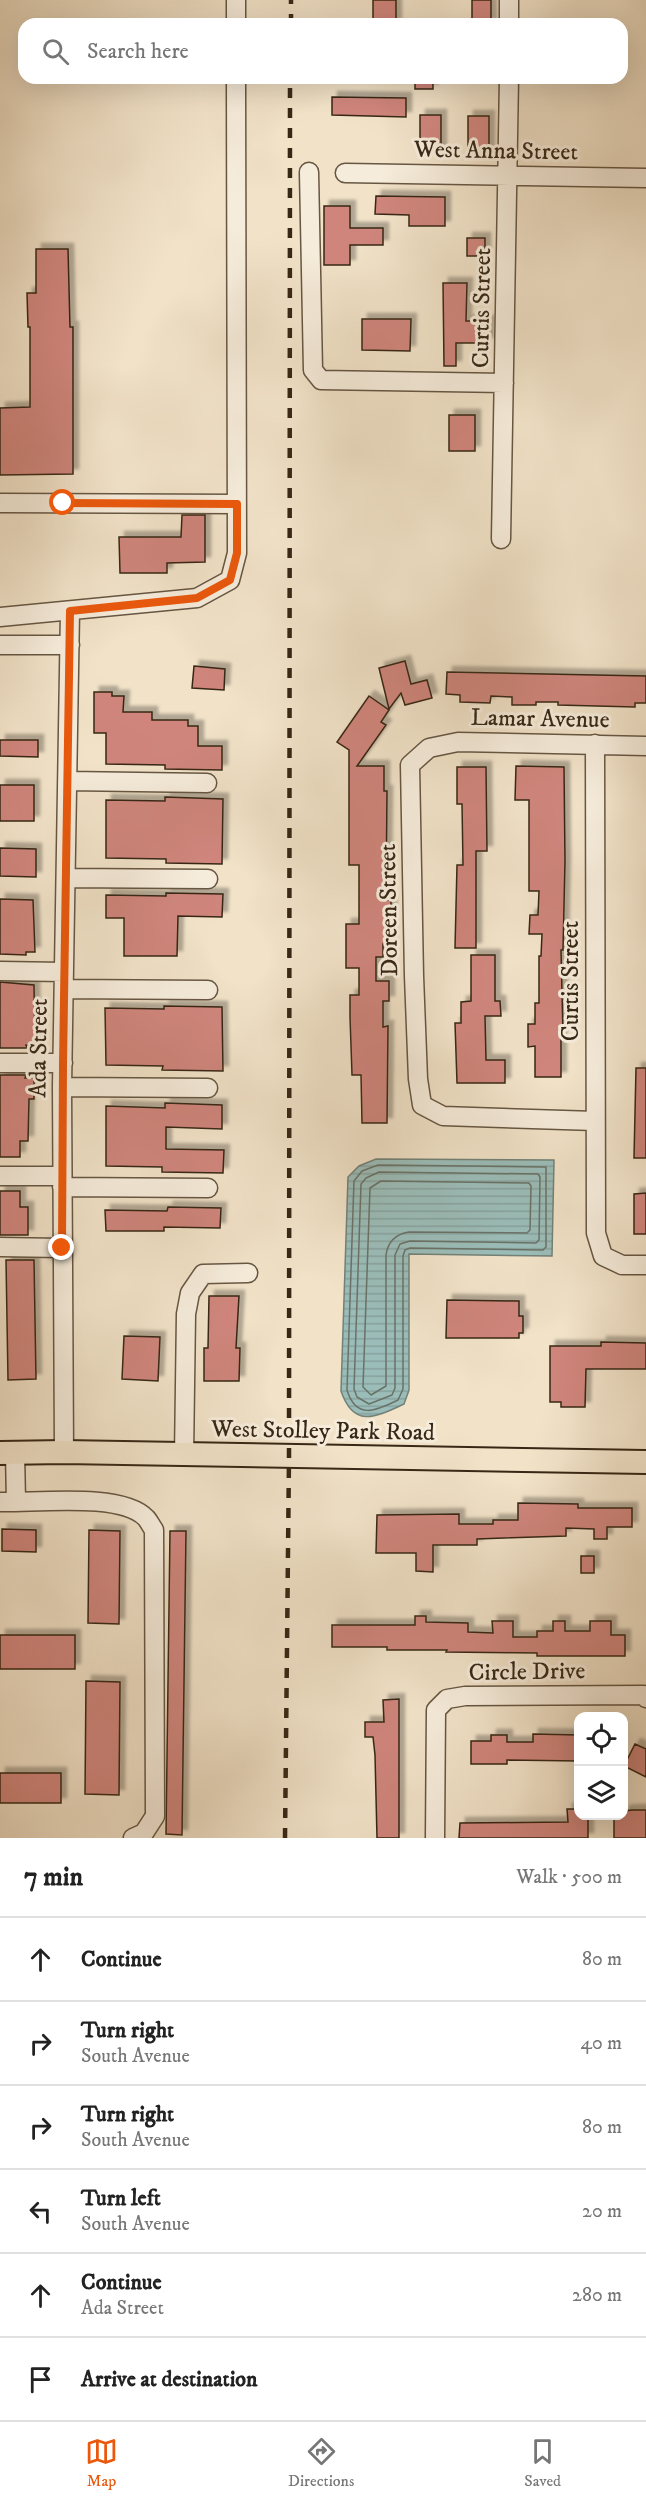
<!DOCTYPE html>
<html lang="en">
<head>
<meta charset="utf-8">
<style>
  :root { --surface:#fff; --page:#f2f2f2; --text:#222; --muted:#767676; --line:#e0e0e0; --accent:#ea580c }
  body { margin:0; font-family:"IM FELL DW Pica",serif; background:var(--page); color:var(--text) }
  .controls { position:absolute; right:18px; bottom:18px; display:grid; overflow:hidden; border-radius:12px; box-shadow:0 6px 24px #0002 }
  .controls button { width:54px; height:54px; display:grid; place-items:center; padding:0; border:0; border-bottom:2px solid var(--line); background:var(--surface); color:var(--text); font:30px sans-serif }
  .stop { position:absolute; width:18px; height:18px; margin:-14px; border:4px solid #ea580c; border-radius:50%; background:#fff }
  .stop.end { background:#ea580c; border-color:#fff; box-shadow:0 2px 6px #0008 }
  .list { margin:0; padding:0; list-style:none }
  h2 { display:flex; justify-content:space-between; align-items:center; height:78px; margin:0; padding:0 24px; font-size:26px }
  h2 small { font-size:20px; font-weight:400; color:var(--muted) }
  .list li { display:grid; grid-template-columns:39px 1fr auto; gap:18px; align-items:center; box-sizing:border-box; height:84px; padding:0 24px; border-top:2px solid var(--line) }
  .list b { display:block; font-size:22px; white-space:nowrap }
  .list p { margin:0; font-size:20px; white-space:nowrap; color:var(--muted) }
  .list em { font-size:20px; font-style:normal; color:var(--muted) }
  .icon { flex:none; width:33px; height:33px; fill:none; stroke:currentColor; stroke-width:2; stroke-linecap:round; stroke-linejoin:round }
  .map { position:relative; flex:none; width:646px; height:1838px; overflow:hidden }
  .search { position:absolute; background:var(--surface); box-shadow:0 6px 24px #0002; left:18px; right:18px; top:18px; height:66px; display:flex; align-items:center; gap:15px; box-sizing:border-box; padding:0 21px; border-radius:18px; color:var(--muted); font-size:22px }
  .sheet { height:582px; background:var(--surface) }
  nav { display:flex; justify-content:space-around; align-items:center; box-sizing:border-box; height:84px; border-top:2px solid var(--line); background:var(--surface); font-size:16px; color:var(--muted) }
  nav a { display:grid; justify-items:center; gap:3px }
  nav .on { color:var(--accent) }
  .map>svg:first-child { display:block }
</style>
</head>
<body>
<div class="map">
<svg width="646" height="1838" viewBox="0 0 646 1838">
  <defs>
    <pattern id="water-rules" width="6" height="5" patternUnits="userSpaceOnUse" patternTransform="scale(1.5)"><rect width="6" height="5" fill="#9bbdb9"/><path d="M0 2.5h6" fill="none" stroke="#86a29e"/></pattern>
    <filter id="shadow"><feDropShadow dx="5.5" dy="-5.5" stdDeviation="1.5" flood-color="#0004"/></filter>
  </defs>
  <rect width="100%" height="100%" fill="#f1e2c8"/>
  <filter id="stains"><feTurbulence type="fractalNoise" baseFrequency=".00333" numOctaves="4"/><feColorMatrix values="0 0 0 0 .2 0 0 0 0 .09 0 0 0 0 .02 0 0 0 .5 -.17"/></filter>
  <radialGradient id="worn" r=".72"><stop offset=".6" stop-color="#630" stop-opacity="0"/><stop offset="1" stop-color="#630" stop-opacity=".3"/></radialGradient>
  <path fill="url(#water-rules)" stroke="#738177" stroke-width="1.5" d="M376 1159 554 1160 552 1256 409 1254V1390L404 1404C376 1417 354 1429 341 1391L348 1177 359 1166Z"/>
  <g fill="none" stroke-linecap="round" stroke-linejoin="round">
    <path stroke="#697267" stroke-width="1.5" d="M378 1165 546 1167V1247L543 1250 410 1248 405 1250 403 1256V1389L398 1400C376 1411 356 1420 347 1390L354 1181 362 1171Z
      M379 1172 538 1174 540 1177 539 1240 536 1243 410 1241 400 1244 395 1255V1388L392 1395 369 1404 357 1397 354 1389 361 1184 366 1178Z
      M381 1181 529 1183 531 1186 530 1230 527 1233 409 1232C396 1234 388 1241 386 1255V1386L371 1395 363 1387 370 1188Z"/>
  </g>
  <path fill="#cf857c" stroke="#372715" stroke-width="1.5" filter="url(#shadow)" d="M373 0H396V24H373Z
    M472 0H491V24H472Z
    M415 78H433V89H415Z
    M332 97 406 98V117L332 115Z
    M420 115H441V153H420Z
    M468 116H489V153H468Z
    M376 196 445 197V226H409V215L375 214Z
    M324 206H350V228H383V245H350V265H324Z
    M467 238H485V256H467Z
    M36 249H68L70 327H73V474L0 475V408L30 407V327H28L27 293H36Z
    M443 283H467L466 321H489L488 343H456V366H444Z
    M362 319H411L410 351 362 350Z
    M449 415H475V451H449Z
    M182 515H205V562L167 563V573H120L119 537H181Z
    M405 661 411 684 427 680 432 698 405 705 401 693 389 709 379 668Z
    M194 666 225 669 224 690 192 688Z
    M447 672 646 676V703H635V707L558 705V702H536V705H512V697L491 696 490 703 460 702V695L446 694Z
    M94 692H112V696H124L123 712H152V720H188V726H198V746H222V770L165 769V765L106 764V733H94Z
    M369 696 389 710 381 722 386 725 357 766H384V791H387L386 900H391V944H383V957H376V981H389V1001H383V1027L388 1026 387 1123H362L361 1075H352L350 1017V995H359V968H346V924H359V865H349V750L337 742Z
    M0 740H38V757L0 756Z
    M516 766 564 767 565 861 563 950H561L563 1034H561V1077H535V1046L528 1047V1024H535V1003H539V956H541L542 934H529L530 915H538L539 891H529V800H515Z
    M457 767H486L487 851H476V948H455L457 865H463L462 804H457Z
    M0 785H34V821H0Z
    M165 797 223 799 222 864 166 863V859L106 858V800L165 801Z
    M0 848 36 849V877L0 876Z
    M166 893 223 894 222 917 178 916 177 956H124V918H106V895L166 896Z
    M0 899 33 900 35 952H26V955L0 954Z
    M471 955H495V1001H500L501 1016H485L486 1060H505V1083H457L455 1023H461V1002L471 1001Z
    M0 982 34 985 35 1046 26 1045 27 1048H0Z
    M164 1006 222 1007 223 1071 162 1070 163 1066 106 1065 105 1008 164 1009Z
    M636 1068H646V1158H634Z
    M0 1075H26L25 1078H34V1099H29L28 1141H20V1157H0Z
    M165 1103 222 1105V1129L166 1127V1149L224 1150 223 1173 162 1172V1167L106 1166V1106L165 1108Z
    M0 1191H20V1207H28V1235H0Z
    M646 1193V1234H634V1194Z
    M168 1207 221 1208 220 1228 164 1227V1231H106L105 1210 167 1211Z
    M6 1260H34L36 1379 8 1380Z
    M209 1296H239L236 1348H240L239 1381H204V1348H208Z
    M447 1300 519 1301V1316H523V1333H519V1338H446Z
    M124 1336 160 1337 158 1381 122 1379Z
    M601 1342 646 1343V1369H586L585 1407H561V1402H550V1346H601Z
    M518 1503 578 1504V1508H632V1527H607V1539H594V1529L566 1528V1536L477 1539V1545H433V1572L416 1571V1553H376L377 1515 459 1514V1524H493V1520H518Z
    M2 1529 36 1530V1552L2 1551Z
    M89 1530 120 1531 119 1624 88 1623Z
    M170 1531H186L182 1835 166 1834Z
    M581 1556H594V1573H581Z
    M415 1616H426V1622L468 1623V1632L493 1633 492 1621H513V1637H537V1631H553V1621H565V1631H590V1621H611V1635H625V1656H537V1653L446 1652 447 1650H387V1647H332V1625H415Z
    M0 1635H75V1669H0Z
    M86 1681 120 1682 119 1795 85 1794Z
    M399 1699V1838H377L375 1755 373 1737H365V1722H384L383 1700Z
    M533 1734 579 1735V1761L507 1760V1764H471V1741H491V1735H507V1742H533Z
    M635 1744 646 1749V1777L624 1766Z
    M0 1773H61V1803H0Z
    M567 1809H579V1815H588V1838H459L460 1823 568 1822Z
    M632 1810H646V1838H614V1815H624V1811Z"/>
  <g fill="none" stroke-linecap="round" stroke-linejoin="round">
    <g stroke="#665642" stroke-width="21">
      <path id="minor" d="M236 0V24
        M509 0V24
        M309 172 313 370 321 380 504 383
        M345 173 646 178
        M0 503 237 504
        M501 539 509 78
        M0 617 197 598 230 580 237 553 236 78
        M0 645H70
        M595 744 596 1233 603 1256 622 1265H646
        M68 781 207 783
        M66 878 208 879
        M0 971 64 972
        M64 989 208 990
        M0 1063H63
        M62 1087 208 1088
        M595 1121 443 1116 422 1105 418 1079 414 976 410 765 429 748 458 742 646 746
        M0 1176H62
        M62 1187 208 1188
        M0 1247 62 1248
        M64 1452 62 1087 70 611
        M15 1453 16 1502
        M184 1456 186 1314 190 1293 203 1274 248 1273
        M0 1502C35 1503 122 1492 146 1518 149 1521 151 1526 154 1530L155 1816 144 1833 133 1838
        M435 1838 436 1710 447 1699 465 1696 644 1695 646 1698"/>
    </g>
    <g stroke="#372715" stroke-width="26">
      <path id="major" d="M0 1453 64 1452 646 1462"/>
    </g>
    <use href="#minor" stroke="#f6ecdb" stroke-width="18"/>
    <use href="#major" stroke="#f1e2c8" stroke-width="22"/>
    <path stroke="#372715" stroke-width="4.5" stroke-dasharray="10 10" stroke-linecap="butt" d="M291 24V0
      M285 1838 289 1457 290 78"/>
  </g>
  <g fill="none" stroke-linecap="round" stroke-linejoin="round">
    <path stroke="#ea580c" stroke-width="8" d="M62 1248 63 1064 70 611 197 598 230 580 237 553V504L63 503"/>
  </g>
  <g text-anchor="middle" dominant-baseline="central" stroke-width="6" stroke-linejoin="round" paint-order="stroke">
    <g font-size="24" fill="#372715" stroke="#f6ecdb">
      <text transform="translate(496 151) rotate(1)">West Anna Street</text>
      <text transform="translate(482 308) rotate(-89)">Curtis Street</text>
      <text transform="translate(540 719) rotate(1)">Lamar Avenue</text>
      <text transform="translate(389 910) rotate(-91)">Doreen Street</text>
      <text transform="translate(571 981) rotate(-90)">Curtis Street</text>
      <text transform="translate(39 1048) rotate(-89)">Ada Street</text>
      <text transform="translate(323 1431) rotate(1)">West Stolley Park Road</text>
      <text transform="translate(527 1672) rotate(-1)">Circle Drive</text>
    </g>
  </g>
  <rect width="100%" height="100%" filter="url(#stains)"/>
  <rect width="100%" height="100%" fill="url(#worn)"/>
</svg>
<div class="controls">
<button><svg class="icon" aria-label="locate" viewBox="0 0 24 24"><circle cx="12" cy="12" r="6"/><path d="M12 2v4M12 18v4M2 12h4M18 12h4"/></svg></button>
<button><svg class="icon" aria-label="layers" viewBox="0 0 24 24"><path d="M12 4l9 5-9 5-9-5zM3 14l9 5 9-5"/></svg></button>
</div>
<div class="stop" style="left:63px;top:503px"></div>
<div class="stop end" style="left:62px;top:1248px"></div>
<div class="search"><svg class="icon" aria-label="search" viewBox="0 0 24 24"><circle cx="10" cy="10" r="6"/><path d="M15 15l6 6"/></svg>Search here</div>
</div>
<section class="sheet">
<h2>7 min<small>Walk · 500 m</small></h2>
<ul class="list">
<li><svg class="icon" aria-label="ahead" viewBox="0 0 24 24"><path d="M12 20V5M6 11l6-6 6 6"/></svg><div><b>Continue</b></div><em>80 m</em></li>
<li><svg class="icon" aria-label="right" viewBox="0 0 24 24"><path d="M7 20v-9h11M14 6l5 5-5 5"/></svg><div><b>Turn right</b><p>South Avenue</p></div><em>40 m</em></li>
<li><svg class="icon" aria-label="right" viewBox="0 0 24 24"><path d="M7 20v-9h11M14 6l5 5-5 5"/></svg><div><b>Turn right</b><p>South Avenue</p></div><em>80 m</em></li>
<li><svg class="icon" aria-label="left" viewBox="0 0 24 24"><path d="M17 20v-9H6M10 6l-5 5 5 5"/></svg><div><b>Turn left</b><p>South Avenue</p></div><em>20 m</em></li>
<li><svg class="icon" aria-label="ahead" viewBox="0 0 24 24"><path d="M12 20V5M6 11l6-6 6 6"/></svg><div><b>Continue</b><p>Ada Street</p></div><em>280 m</em></li>
<li><svg class="icon" aria-label="arrive" viewBox="0 0 24 24"><path d="M6 21V4h12l-3 4 3 4H6"/></svg><div><b>Arrive at destination</b></div></li>
</ul>
</section>
<nav>
<a class="on"><svg class="icon" aria-label="map" viewBox="0 0 24 24"><path d="M3 6l6-2 6 2 6-2v14l-6 2-6-2-6 2zM9 4v14M15 6v14"/></svg>Map</a>
<a><svg class="icon" aria-label="directions" viewBox="0 0 24 24"><path d="M12 3l9 9-9 9-9-9zM9 14v-3h6M13 9l2 2-2 2"/></svg>Directions</a>
<a><svg class="icon" aria-label="saved" viewBox="0 0 24 24"><path d="M7 4h10v16l-5-4-5 4z"/></svg>Saved</a>
</nav>
</body>
</html>
